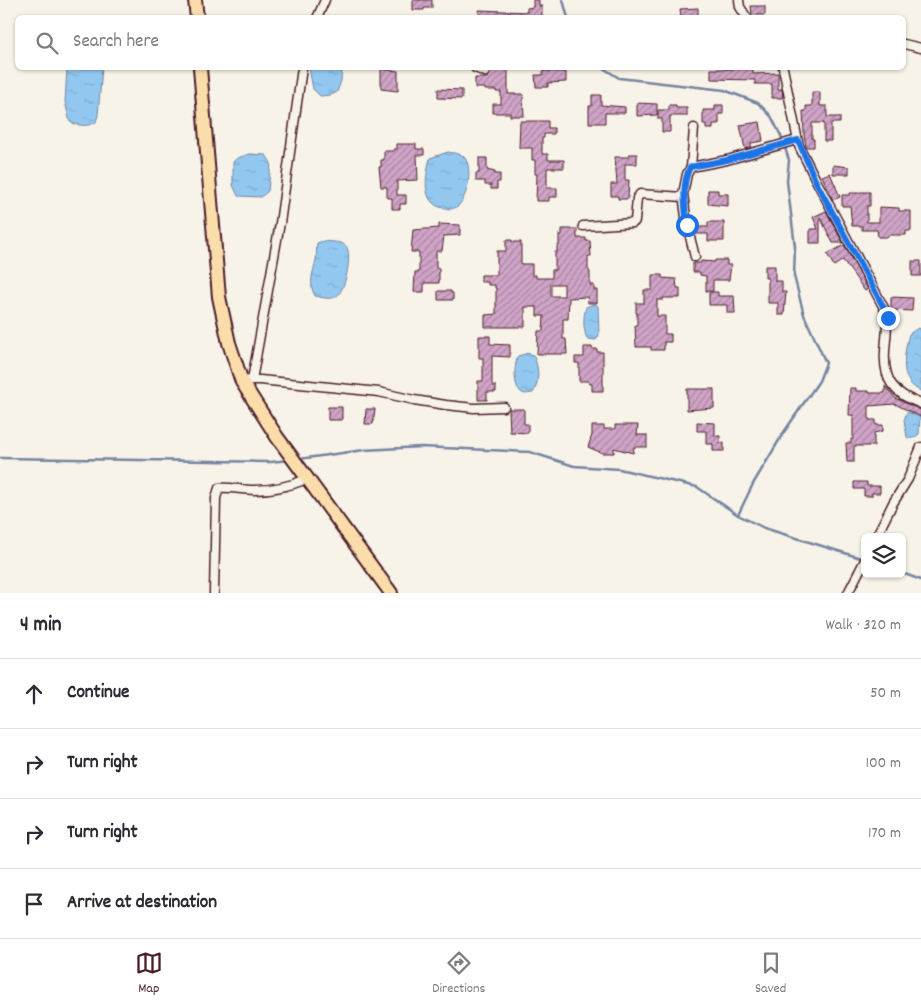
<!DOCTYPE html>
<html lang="en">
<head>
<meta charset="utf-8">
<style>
  :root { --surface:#fff; --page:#f2f2f3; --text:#2b2b33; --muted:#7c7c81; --line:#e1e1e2; --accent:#4a1f2b }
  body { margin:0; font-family:Dekko,sans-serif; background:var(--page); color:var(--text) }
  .controls { position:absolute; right:15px; bottom:15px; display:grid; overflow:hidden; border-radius:8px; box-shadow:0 1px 4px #0004 }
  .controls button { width:45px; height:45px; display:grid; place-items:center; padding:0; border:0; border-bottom:1px solid var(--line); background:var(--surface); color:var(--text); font:25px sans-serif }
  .stop { position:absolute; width:15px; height:15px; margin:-11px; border:4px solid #1a73e8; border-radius:50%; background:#fff }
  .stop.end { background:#1a73e8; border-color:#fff; box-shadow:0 1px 5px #0008 }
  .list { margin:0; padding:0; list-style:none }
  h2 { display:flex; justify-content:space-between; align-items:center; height:65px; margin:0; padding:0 20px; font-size:21px }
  h2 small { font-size:16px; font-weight:400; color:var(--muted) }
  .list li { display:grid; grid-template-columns:32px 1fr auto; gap:15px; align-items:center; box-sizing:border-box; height:70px; padding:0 20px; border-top:1px solid var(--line) }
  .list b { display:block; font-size:19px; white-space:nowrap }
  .list em { font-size:16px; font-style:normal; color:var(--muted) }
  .icon { flex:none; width:28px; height:28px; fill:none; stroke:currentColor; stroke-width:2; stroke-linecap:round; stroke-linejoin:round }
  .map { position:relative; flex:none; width:921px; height:593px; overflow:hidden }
  .search { position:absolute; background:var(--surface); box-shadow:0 1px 4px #0004; left:15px; right:15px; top:15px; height:55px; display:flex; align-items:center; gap:12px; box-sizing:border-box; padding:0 18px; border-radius:8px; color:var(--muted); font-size:19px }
  .sheet { height:345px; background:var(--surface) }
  nav { display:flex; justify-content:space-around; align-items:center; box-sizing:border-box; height:70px; border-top:1px solid var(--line); background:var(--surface); font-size:14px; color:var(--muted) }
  nav a { display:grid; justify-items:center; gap:2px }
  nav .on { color:var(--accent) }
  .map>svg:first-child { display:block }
</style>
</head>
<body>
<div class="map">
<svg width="921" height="593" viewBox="0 0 921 593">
  <defs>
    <pattern id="water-ripples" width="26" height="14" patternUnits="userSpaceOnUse" patternTransform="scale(1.25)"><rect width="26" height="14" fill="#92c8f0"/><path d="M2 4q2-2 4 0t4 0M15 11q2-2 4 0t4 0" fill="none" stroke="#7fabce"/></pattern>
    <pattern id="building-hatch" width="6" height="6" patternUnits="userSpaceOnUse" patternTransform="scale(1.25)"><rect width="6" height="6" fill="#d0a4c7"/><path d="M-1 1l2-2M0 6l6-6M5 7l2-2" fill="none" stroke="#ab85a2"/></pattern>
  </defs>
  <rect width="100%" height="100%" fill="#f7f3e8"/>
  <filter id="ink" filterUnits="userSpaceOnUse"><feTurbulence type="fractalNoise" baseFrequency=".02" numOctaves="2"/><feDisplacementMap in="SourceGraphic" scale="10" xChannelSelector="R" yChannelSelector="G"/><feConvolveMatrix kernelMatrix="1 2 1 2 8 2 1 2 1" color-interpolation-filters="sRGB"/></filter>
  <g filter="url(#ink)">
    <path fill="url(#water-ripples)" stroke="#7584a1" d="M67 68H102L98 115 96 122C88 127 79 126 70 122L65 102Z
      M309 68H342L341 81 337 92 331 95 320 96 313 89Z
      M448 152C453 153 458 153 463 156 474 165 468 197 458 206 453 210 448 209 443 208 420 203 426 175 430 158Z
      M250 154 266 155 271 163 268 191 261 197 238 196 233 185V162L237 158Z
      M323 241C330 242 340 241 346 246 353 254 345 294 335 297 329 300 321 297 315 296 308 284 313 273 316 260 317 254 316 249 317 243Z
      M594 304 598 306 599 335 596 340 587 339C583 329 583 317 586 307Z
      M918 328 921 329V391C898 382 904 354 909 334Z
      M528 353 533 355C539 366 540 382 533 393 532 393 526 394 525 394 512 391 514 365 518 356Z
      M907 412 920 417 919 434C916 437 911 440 907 437L904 420Z"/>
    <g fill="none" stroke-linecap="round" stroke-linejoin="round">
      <path stroke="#7584a1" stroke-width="2.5" d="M563 0 568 18
        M603 68 619 78 724 90 758 103 771 116 781 136 789 160 787 181 795 247 794 276 804 315 826 363 819 381 784 432 753 484 738 515
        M0 458 271 462 288 460
        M299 459 364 450 421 447 530 452 574 466 619 469 697 487 738 515 764 528 864 559
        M902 573 921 580"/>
    </g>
    <path fill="url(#building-hatch)" stroke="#4a1f2b" fill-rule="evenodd" d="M413 0H432V8H424V10H413Z
      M533 0H539V6H542V17L479 18V10L527 12V8L533 7Z
      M751 6H765V15H752Z
      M698 8V18H681L680 9Z
      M488 68H508V94H523L524 116H510V113H493V104H501V92H496V90H485V88H475V78H487L490 74Z
      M381 69 398 71V91L381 89Z
      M711 69H753V74L778 73V89H782L783 98H772V84H755V80L711 79Z
      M543 71 566 72V82L548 83V87H536L535 75H543Z
      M438 89 462 90V99L438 98Z
      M812 92H820V106H827V117H840V123H831V141H824V123H812V139H814V147H806L804 134 803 111H806V106H812Z
      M592 95H601V105L625 107V113H605V123H589V106H592Z
      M637 103 657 104V115L637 116Z
      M669 105H676V108H687V116H670V132H662V119H658V110H669Z
      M715 105H723V114H719V124H713V129H706V124H703V110H715Z
      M520 121H548V128H554V134H544V138H542V154H548V160H564V168H547V188H557V197H549V201H536L537 174H535V160H532V148H519Z
      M760 122 763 141 751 143V147L745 149 740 125Z
      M397 144H416V149H424V155H417L418 180 397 181V195H406V204H400V209H392V198H387V187H381L379 167H381V160H384V151H394V149H397Z
      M629 154H637V164H625V180H629L628 199H618V196H611V184H617L615 157H629Z
      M479 158H487V170L495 172V174H500V182H497V189H491V185H485V181H476V173H479Z
      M833 165 849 167V174H833Z
      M830 173 840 197 833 200 822 176Z
      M708 190H718V194H728V206L708 204Z
      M860 192H870V206H867V222H879V207L899 208V211H911V231H906V235H888V237H878L877 230H862V226H852L850 206H842V195H850V193H860Z
      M826 211 843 243H833L820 217V243H810V229H818L813 217Z
      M708 222H724V241H708V234H695L693 227H708Z
      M439 224 460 225V235L444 236 442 251H436V268H439V283H424V292H414L415 272H419V252H411L413 230 439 228Z
      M562 229H577V238H586V241H590L591 256H588V269L590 272V285H594V290H597V303H588L587 297 569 298 568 319H563V339H566L567 354H537L538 331H543L544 316H537V307H525V327H485V315L496 314V288H495V285H488V282H481V275H497V251H506V240H512V242H521V264H532V275H536V278H552V270H555V252H557V246H559V235H562ZM551 284H564V296H551Z
      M844 245 868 289 865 291 843 260 834 266 827 254Z
      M715 260H727V265H731L729 280H713V291H706V276L700 275V272H693V263H701V261L715 262Z
      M912 261H921V276H912Z
      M765 266H775V281H782V292H786L784 315H778V303H768V278H765Z
      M652 275H662V278L676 279 677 288H680V298H663V300H657V316H665V334H671V342H664V350H651V347H636L635 325H637V313H636V303H644V290H652Z
      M438 291H451V293H453V300H438Z
      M709 292H718V296H734L735 313H727V305H709Z
      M891 297 913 298 912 311 891 310Z
      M479 336H490V344L510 345V357L492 356V384L493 386H496V392H487V400H478V381H483V358H479Z
      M584 347H592V349H597V352H603V391H592V384H590L588 381H579V363H575V357H584Z
      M885 386 895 398 921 410V417L895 404 869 406V420H876V425H883V431L874 433V446H854V462H847L846 443H851V439H853V415H849L850 388H856V391H869V393H885Z
      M687 389H714V408L687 410Z
      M328 407H342V420H328Z
      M366 409H375L373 424H365Z
      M509 409H524V424H528V433L510 432Z
      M697 422 715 423V436H720V443H724V451H713V444H706V431H697Z
      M615 425H638L637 435H647V447H634L633 453 614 448V453H602L588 447 592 435V426H604V429H615Z
      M854 482H867V486H880V493H872V496H864V489H854Z"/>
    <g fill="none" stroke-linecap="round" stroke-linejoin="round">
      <g stroke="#4a1f2b" stroke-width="11">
        <path id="minor" d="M739 0 740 7 747 18
          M317 18 325 0
          M904 44 921 48
          M475 68 485 72
          M783 68 799 146 817 182 884 308C889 323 886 335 885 351 883 381 894 394 921 404
          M694 128 691 167 687 174 683 194 687 225 695 257
          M691 167 727 160 797 140
          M583 226 633 223 635 221 637 198 640 194 683 197
          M249 380H260L379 392 414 400 446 405 474 408 504 407
          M252 380 280 223 302 68
          M876 537 893 503 908 479 921 447
          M214 593 216 498 219 488C231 487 242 490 254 490 273 490 290 486 307 479
          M848 593 865 560"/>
      </g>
      <g stroke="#4a1f2b" stroke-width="16">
        <path id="primary" d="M195 0 197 18
          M200 68 219 297 229 343 242 382 277 437 391 593"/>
      </g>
      <use href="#minor" stroke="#f7f3e8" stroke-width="8"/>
      <use href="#primary" stroke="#fbddab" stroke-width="12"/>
    </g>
  </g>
  <g fill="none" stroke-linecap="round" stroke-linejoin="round" filter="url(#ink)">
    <path stroke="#1a73e8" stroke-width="6" d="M687 225C685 204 681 186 690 167L727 160 798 140 816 182 884 308 888 318"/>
  </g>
</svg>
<div class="controls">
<button><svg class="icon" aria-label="layers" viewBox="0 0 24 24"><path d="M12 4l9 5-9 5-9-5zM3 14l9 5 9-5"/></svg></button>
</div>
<div class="stop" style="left:687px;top:225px"></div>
<div class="stop end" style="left:888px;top:318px"></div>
<div class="search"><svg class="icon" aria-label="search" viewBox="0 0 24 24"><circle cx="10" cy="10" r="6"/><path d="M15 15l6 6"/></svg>Search here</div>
</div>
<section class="sheet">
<h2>4 min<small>Walk · 320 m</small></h2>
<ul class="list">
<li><svg class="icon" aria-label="ahead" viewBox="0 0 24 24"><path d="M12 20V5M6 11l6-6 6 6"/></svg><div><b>Continue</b></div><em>50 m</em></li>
<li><svg class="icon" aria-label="right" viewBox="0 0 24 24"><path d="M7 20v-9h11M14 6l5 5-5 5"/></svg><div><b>Turn right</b></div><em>100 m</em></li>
<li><svg class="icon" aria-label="right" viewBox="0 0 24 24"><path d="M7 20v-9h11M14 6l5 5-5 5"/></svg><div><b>Turn right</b></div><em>170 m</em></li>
<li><svg class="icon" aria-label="arrive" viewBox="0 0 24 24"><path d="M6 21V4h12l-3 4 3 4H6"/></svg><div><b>Arrive at destination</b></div></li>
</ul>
</section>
<nav>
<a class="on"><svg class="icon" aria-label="map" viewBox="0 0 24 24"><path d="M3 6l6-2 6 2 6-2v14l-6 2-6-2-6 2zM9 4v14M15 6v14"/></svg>Map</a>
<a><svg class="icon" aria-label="directions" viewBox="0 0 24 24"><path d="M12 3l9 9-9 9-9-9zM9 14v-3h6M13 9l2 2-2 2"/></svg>Directions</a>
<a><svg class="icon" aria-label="saved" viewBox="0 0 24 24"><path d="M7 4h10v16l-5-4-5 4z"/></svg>Saved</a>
</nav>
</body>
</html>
